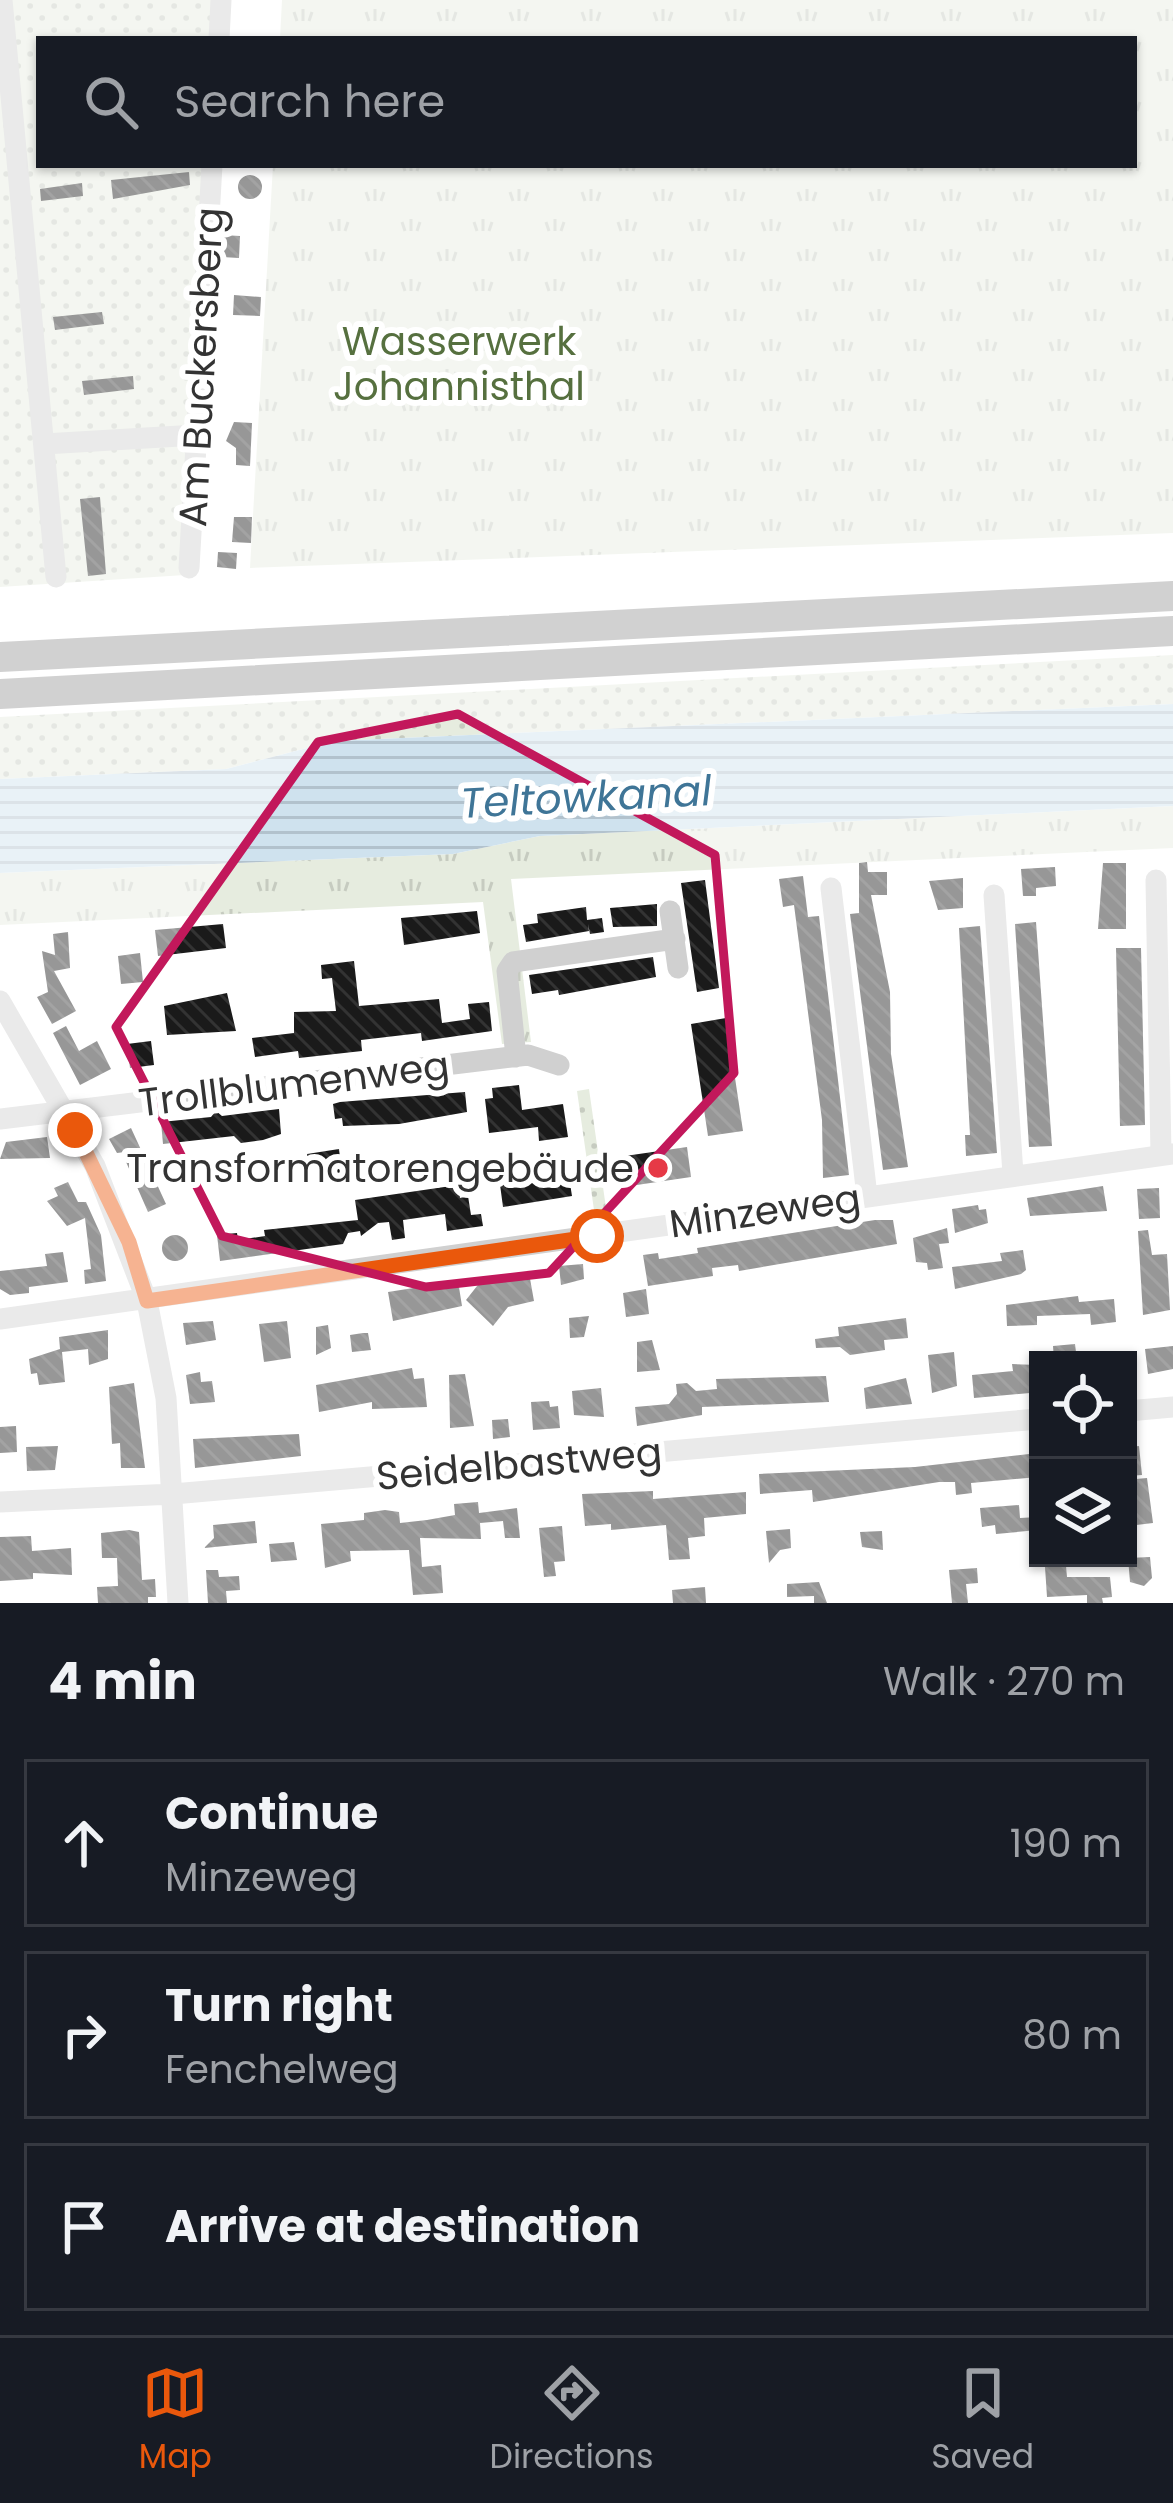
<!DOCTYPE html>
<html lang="en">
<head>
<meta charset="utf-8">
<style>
  :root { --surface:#171b24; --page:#20242c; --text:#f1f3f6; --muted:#9ea1a6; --line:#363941; --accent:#ea580c }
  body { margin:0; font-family:Poppins,sans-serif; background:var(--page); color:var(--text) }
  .controls { position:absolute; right:36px; bottom:36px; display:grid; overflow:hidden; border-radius:0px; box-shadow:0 3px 9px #0004 }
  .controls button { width:108px; height:108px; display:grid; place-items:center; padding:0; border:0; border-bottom:3px solid var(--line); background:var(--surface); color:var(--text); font:60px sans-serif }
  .stop { position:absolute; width:36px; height:36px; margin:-27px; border:9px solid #ea580c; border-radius:50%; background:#fff }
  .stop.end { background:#ea580c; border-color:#fff; box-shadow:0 3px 12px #0008 }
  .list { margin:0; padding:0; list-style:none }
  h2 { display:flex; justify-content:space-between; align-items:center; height:156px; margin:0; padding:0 48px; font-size:51px }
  h2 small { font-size:39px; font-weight:400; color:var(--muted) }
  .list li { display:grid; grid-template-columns:78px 1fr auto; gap:36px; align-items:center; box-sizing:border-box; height:168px; margin:0 24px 24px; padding:0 24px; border:3px solid var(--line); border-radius:0px }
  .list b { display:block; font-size:45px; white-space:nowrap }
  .list p { margin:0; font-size:39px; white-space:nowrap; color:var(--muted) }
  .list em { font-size:39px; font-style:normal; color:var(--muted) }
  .icon { flex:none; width:66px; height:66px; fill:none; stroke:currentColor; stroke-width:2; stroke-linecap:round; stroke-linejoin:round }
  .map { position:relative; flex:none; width:1173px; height:1603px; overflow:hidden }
  .search { position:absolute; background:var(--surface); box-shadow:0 3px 9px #0004; left:36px; right:36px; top:36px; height:132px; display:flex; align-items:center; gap:30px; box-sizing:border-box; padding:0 42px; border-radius:0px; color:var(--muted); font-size:45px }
  .sheet { height:732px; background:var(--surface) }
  nav { display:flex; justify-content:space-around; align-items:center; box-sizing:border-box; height:168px; border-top:3px solid var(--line); background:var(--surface); font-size:33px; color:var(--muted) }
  nav a { display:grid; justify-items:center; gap:6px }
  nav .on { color:var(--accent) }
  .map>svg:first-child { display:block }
</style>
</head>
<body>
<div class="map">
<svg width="1173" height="1603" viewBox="0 0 1173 1603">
  <defs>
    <pattern id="grass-dots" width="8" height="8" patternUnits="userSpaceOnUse" patternTransform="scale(3)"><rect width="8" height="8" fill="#e6ecdf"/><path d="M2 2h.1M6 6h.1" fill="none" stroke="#c6cbc0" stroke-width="1.8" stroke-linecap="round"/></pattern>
    <pattern id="park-tufts" width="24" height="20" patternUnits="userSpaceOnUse" patternTransform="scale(3)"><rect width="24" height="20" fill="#e6ecdf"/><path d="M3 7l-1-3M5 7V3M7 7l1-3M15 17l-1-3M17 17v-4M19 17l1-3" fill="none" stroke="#c6cbc0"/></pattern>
    <pattern id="water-rules" width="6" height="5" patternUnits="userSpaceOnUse" patternTransform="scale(3)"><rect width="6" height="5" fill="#cfe2ee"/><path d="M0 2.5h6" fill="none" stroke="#b2c2cd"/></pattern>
    <pattern id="building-back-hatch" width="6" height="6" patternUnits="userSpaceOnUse" patternTransform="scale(3)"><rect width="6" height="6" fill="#1a1a1a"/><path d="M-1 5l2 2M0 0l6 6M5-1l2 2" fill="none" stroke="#333"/></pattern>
  </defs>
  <rect width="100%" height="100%" fill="#fff"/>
  <path fill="url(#grass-dots)" d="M0 0H217L215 39H39V165H208L185 575 0 587Z
    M1173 655V704L334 741 226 769 0 779V717Z
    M589 1089 608 1222 596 1224 577 1091Z"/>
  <path fill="url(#park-tufts)" d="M282 0H1173V533L250 568 273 165H1134V39H280Z
    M1173 806V848L511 879 531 1042 502 1044 483 902 0 925V873L453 854 540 836Z"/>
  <path fill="url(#water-rules)" d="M1173 704V806L540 836 453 854 0 873V779L226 769 334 741Z"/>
  <path fill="url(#building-back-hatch)" d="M189 172 190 185 113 199 111 180Z
    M238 187a12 12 0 1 1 24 0a12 12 0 1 1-24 0Z
    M82 183 83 196 41 201 40 189Z
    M223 235 240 236 239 258 222 257Z
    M234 295 261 297 260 316 233 315Z
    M102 312 104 324 55 330 53 317Z
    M133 376 134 389 84 395 82 381Z
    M234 422 252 423 250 466 236 465V448L226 441Z
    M100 497 106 574 88 576 80 499Z
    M234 517H252L251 543 232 542Z
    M218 552 237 553 236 569 217 567Z
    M867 862 868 872H887V895H871L890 992 891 1054 908 1167 883 1170 850 914 859 913V863Z
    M1103 863H1126V929H1098Z
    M1055 867 1056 886 1036 888V896H1023L1021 869Z
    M803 876 808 917 819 916 849 1175 823 1178 822 1120 794 905 783 907 779 879Z
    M963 878V908L938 910 929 881Z
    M705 880 719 988 697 992 681 883Z
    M657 904V926L613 927 610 908Z
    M586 907 587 920 602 918 604 932 590 934 588 924 589 931 526 942 523 925 538 923 537 914Z
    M477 911 480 933 404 945 401 918Z
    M1036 922 1052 1146 1029 1147 1015 924Z
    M223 924 226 948 158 956 155 930Z
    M980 926 997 1153 966 1156 965 1135H970L959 928Z
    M68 932 70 968 54 971 76 1011 52 1024 37 997 48 992 42 951 55 955 53 934Z
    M1116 948H1141L1145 1125 1120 1126Z
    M140 953 143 982 121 984 118 956Z
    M653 957 656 977 559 995 558 990 532 994 529 975Z
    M354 961 359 1006 439 999 442 1023 470 1019 468 1004 489 1002 492 1031 422 1041 421 1033 361 1040 362 1051 299 1058 298 1051 255 1057 252 1038 294 1033V1012L336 1011 332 978 322 979 321 965Z
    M227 993 236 1031 167 1035 164 1006Z
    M726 1018 743 1131 708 1136 691 1024Z
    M66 1026 79 1051 97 1041 111 1069 80 1085 53 1033Z
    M151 1041 154 1065 130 1068 127 1044Z
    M519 1085 522 1110 563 1104 568 1137 539 1141 538 1127 489 1133 485 1099 493 1098 492 1088Z
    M465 1092 467 1112 399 1124 343 1126 342 1118 335 1119 333 1104 340 1102Z
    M279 1109 281 1134 263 1140 241 1143 234 1136 163 1144 161 1122 211 1117 216 1111 222 1116Z
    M131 1128 166 1204 148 1212 123 1155 133 1151 117 1153 109 1139Z
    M47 1137 50 1158 0 1159 6 1142Z
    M687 1147 691 1177 630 1186 625 1156Z
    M339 1149 342 1174 309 1173 307 1154Z
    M568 1171 572 1196 503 1207 499 1177Z
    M68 1182 78 1202H86L101 1235 106 1281 85 1284 84 1270 91 1269 85 1218 67 1226 47 1201 58 1196 54 1188Z
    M458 1185 460 1198 468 1196 471 1215 481 1214 483 1226 447 1231 445 1214 403 1220 405 1238 392 1240 389 1222 378 1223 361 1236 360 1231 348 1233 343 1244 220 1261 217 1235 237 1233 238 1240 265 1236 264 1230 358 1220 355 1200Z
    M1103 1186 1107 1211 1030 1216 1027 1198Z
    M1159 1188 1160 1218 1139 1219 1137 1189Z
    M978 1205 979 1210 986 1209 988 1223 955 1233 952 1209Z
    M875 1220H893L897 1244 739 1271 738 1265 712 1268 713 1276 648 1286 643 1255 658 1253 659 1259 698 1253 697 1248Z
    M947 1228 949 1243 939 1244 943 1268 928 1270 927 1263 916 1262 913 1238Z
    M1148 1230 1152 1255 1167 1254 1170 1310 1143 1315 1138 1231Z
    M162 1248a13 13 0 1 1 26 0a13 13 0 1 1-26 0Z
    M1023 1250 1026 1270 1021 1274 955 1289 952 1267 1002 1261 1000 1253Z
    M63 1252 68 1282 29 1287V1293L10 1295 0 1289V1271L47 1266 45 1254Z
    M583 1264 584 1279 561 1285 559 1266Z
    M529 1273 534 1301 508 1307 493 1326 466 1300 481 1281Z
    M458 1281 462 1306 393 1321 388 1292Z
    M646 1289 649 1314 626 1317 623 1293Z
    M1078 1296 1079 1302 1114 1299 1116 1322 1091 1325 1090 1314 1037 1316V1325L1007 1326 1006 1305Z
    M589 1316 584 1337 570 1338 569 1318Z
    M906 1318 908 1338 884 1340 885 1350 850 1355 840 1347 816 1348 815 1339 839 1336 838 1327Z
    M213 1321 216 1340 186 1345 183 1323Z
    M287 1321 291 1358 264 1362 259 1324Z
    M328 1325 331 1348 316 1355V1327Z
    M108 1330V1359L89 1365 88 1349 62 1352 65 1382 39 1385 37 1373 31 1374 29 1359 60 1349 59 1337Z
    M363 1333H368L371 1350 352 1352 350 1335Z
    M652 1340 660 1370 637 1372V1342Z
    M1075 1344 1077 1360H1054L1053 1346Z
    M1173 1346V1369L1148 1374 1145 1349Z
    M954 1352 957 1386 932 1393 928 1355Z
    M1012 1364 1038 1365V1386L1030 1387V1393L974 1398 972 1375 1013 1371Z
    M412 1368 414 1379 424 1378 427 1407 372 1409V1402L319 1412 316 1385Z
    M200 1372 201 1382 212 1381 215 1402 190 1404 186 1375Z
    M465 1374 474 1426 450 1428 449 1375Z
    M826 1376 829 1402 702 1407V1415L637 1426 635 1407 669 1404 677 1394 676 1384 687 1383 696 1391 717 1389 716 1379Z
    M906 1378 912 1404 866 1409 864 1388Z
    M134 1383 145 1468H121L120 1443 112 1444 109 1387Z
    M601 1388 604 1417 574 1415 572 1391Z
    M549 1401 550 1407 558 1406 560 1428 533 1430 531 1402Z
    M508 1419 510 1437 493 1439 492 1420Z
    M16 1426 17 1452 0 1453V1427Z
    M299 1434 301 1456 195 1468 193 1439Z
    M58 1446 55 1470 27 1471 26 1447Z
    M1139 1446 1142 1475 1128 1476V1447Z
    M1038 1453V1477L971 1483 972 1493 956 1495 955 1482H939L813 1502 812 1490 760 1494 759 1474 915 1467Z
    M1147 1478 1153 1523 1128 1526V1505L1137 1504 1136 1479Z
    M653 1491V1499L746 1492V1514L704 1518 705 1536 688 1538 690 1559 669 1560 666 1525 611 1530V1524L585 1526 582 1494Z
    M478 1502 479 1513 517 1508 520 1538H505L503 1521 480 1523 481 1539 420 1538 422 1567 441 1565 443 1593 413 1595 409 1550 350 1551 351 1561 325 1568 321 1524 364 1520V1513L385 1510 399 1512 400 1523 427 1520 455 1515 454 1504Z
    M1019 1505 1020 1518 1038 1517V1530L996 1534 995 1525 982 1527 980 1508Z
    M255 1521 257 1543 204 1548 214 1538 213 1525Z
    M562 1526 565 1561 554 1562 556 1576 544 1577 539 1528Z
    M790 1529 791 1548 780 1550 769 1563 766 1531Z
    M129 1530 139 1532 142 1580 155 1579 156 1597H148V1603H98L97 1587 118 1586 117 1558H102L101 1533Z
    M882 1531 883 1550 862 1547 860 1532Z
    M31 1536 32 1551 71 1548 72 1575 33 1573V1579L0 1581V1537Z
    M294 1542 297 1560 271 1562 269 1544Z
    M1150 1557 1152 1578 1144 1586 1130 1582 1128 1558Z
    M1066 1566 1067 1577H1110L1112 1597 1102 1598 1103 1603H1087V1595L1047 1597 1045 1567Z
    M977 1568 978 1583 966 1584 968 1603H952L949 1570Z
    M206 1570H218L219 1577 239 1576 240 1590 226 1591 227 1603H208Z
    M819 1582 827 1603H814V1596L787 1597V1584Z
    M705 1587 706 1603H673L672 1590Z"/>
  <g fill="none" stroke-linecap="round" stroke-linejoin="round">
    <path stroke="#d0d0d0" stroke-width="21" d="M2 0 56 577
      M219 39 221 0
      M44 444 197 435
      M189 568 212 165
      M1156 880 1161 1154
      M831 888 867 1196
      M994 895 1013 1174
      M670 911 678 968
      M0 1001 95 1166 147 1301 166 1398 178 1603
      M516 1057 507 971 513 962 675 939
      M0 1119 528 1055 559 1065
      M0 1319 1173 1154
      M1128 1411 1173 1407
      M0 1502 173 1494 1038 1419"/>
    <path stroke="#9a9a9a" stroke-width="30" d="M0 657 1173 596
      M0 694 1173 631"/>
  </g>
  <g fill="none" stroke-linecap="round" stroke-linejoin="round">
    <path stroke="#ea580c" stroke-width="15" d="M75 1130 129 1242 147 1301 597 1236"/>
  </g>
  <path d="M0 0H1173V1603H0ZM458 714 715 855 734 1073 549 1273 426 1287 222 1236 116 1027 318 742Z" fill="#fff" fill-opacity=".55" fill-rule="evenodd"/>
  <path fill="none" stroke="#c2185b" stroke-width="9" stroke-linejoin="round" d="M458 714 715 855 734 1073 549 1273 426 1287 222 1236 116 1027 318 742Z"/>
  <circle fill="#e63946" stroke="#fff" stroke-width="4.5" cx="658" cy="1168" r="12"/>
  <g text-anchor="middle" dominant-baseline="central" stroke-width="12" stroke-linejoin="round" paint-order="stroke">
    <g font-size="39" fill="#56703f" stroke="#fff">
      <text x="459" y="341">Wasserwerk<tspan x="459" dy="45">Johannisthal</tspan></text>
    </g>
    <g font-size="39" fill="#333" stroke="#fff">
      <text transform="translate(201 367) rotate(-87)">Am Buckersberg</text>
      <text transform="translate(294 1084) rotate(-7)">Trollblumenweg</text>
      <text transform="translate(765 1211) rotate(-8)">Minzeweg</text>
      <text transform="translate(519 1464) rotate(-5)">Seidelbastweg</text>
    </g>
    <g font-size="39" fill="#333" stroke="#fff" text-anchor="end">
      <text x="634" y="1168">Transformatorengebäude</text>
    </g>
    <g font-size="42" font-style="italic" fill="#3f7597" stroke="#fff">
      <text transform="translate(586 797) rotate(-3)">Teltowkanal</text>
    </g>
  </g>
</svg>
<div class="controls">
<button><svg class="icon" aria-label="locate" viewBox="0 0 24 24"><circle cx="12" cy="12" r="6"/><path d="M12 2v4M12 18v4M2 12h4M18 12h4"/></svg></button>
<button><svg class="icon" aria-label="layers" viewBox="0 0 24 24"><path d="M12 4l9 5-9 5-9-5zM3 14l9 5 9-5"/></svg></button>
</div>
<div class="stop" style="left:597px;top:1236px"></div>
<div class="stop end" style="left:75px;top:1130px"></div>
<div class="search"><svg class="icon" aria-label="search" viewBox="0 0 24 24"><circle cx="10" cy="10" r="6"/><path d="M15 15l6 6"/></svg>Search here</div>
</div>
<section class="sheet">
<h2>4 min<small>Walk · 270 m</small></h2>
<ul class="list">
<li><svg class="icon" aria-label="ahead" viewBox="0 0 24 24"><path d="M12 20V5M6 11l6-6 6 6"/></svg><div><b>Continue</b><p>Minzeweg</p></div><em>190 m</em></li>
<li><svg class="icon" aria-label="right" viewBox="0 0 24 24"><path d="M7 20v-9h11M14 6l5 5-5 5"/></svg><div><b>Turn right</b><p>Fenchelweg</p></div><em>80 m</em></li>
<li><svg class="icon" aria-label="arrive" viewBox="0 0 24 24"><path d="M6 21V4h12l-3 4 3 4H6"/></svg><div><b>Arrive at destination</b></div></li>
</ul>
</section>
<nav>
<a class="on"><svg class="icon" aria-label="map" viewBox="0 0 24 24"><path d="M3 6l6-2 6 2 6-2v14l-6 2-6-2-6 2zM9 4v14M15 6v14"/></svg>Map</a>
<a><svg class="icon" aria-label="directions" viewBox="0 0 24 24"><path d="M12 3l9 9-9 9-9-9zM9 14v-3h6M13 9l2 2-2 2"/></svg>Directions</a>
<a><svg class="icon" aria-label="saved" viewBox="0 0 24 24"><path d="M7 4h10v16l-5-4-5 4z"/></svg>Saved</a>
</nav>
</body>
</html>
